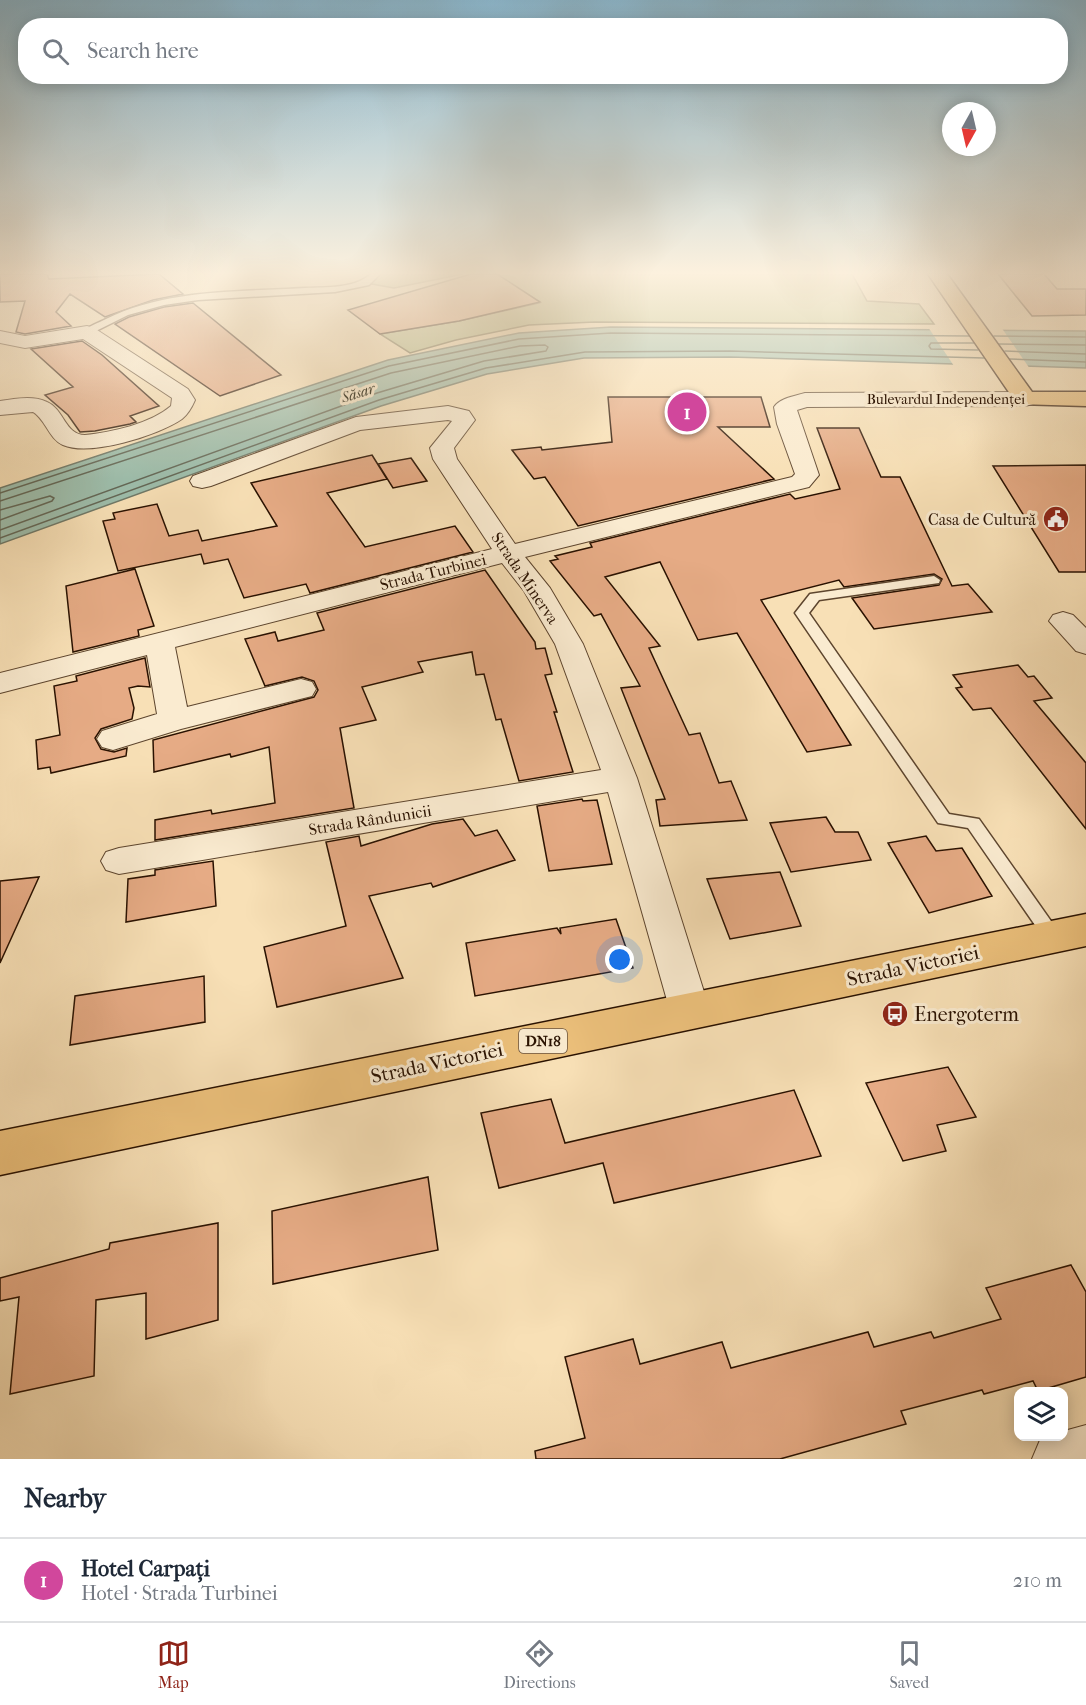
<!DOCTYPE html>
<html lang="en">
<head>
<meta charset="utf-8">
<style>
  :root { --surface:#fff; --page:#f2f2f3; --text:#1f2937; --muted:#747a83; --line:#e0e1e3; --accent:#8f2418 }
  body { margin:0; font-family:"IM FELL French Canon",serif; background:var(--page); color:var(--text) }
  .controls { position:absolute; right:18px; bottom:18px; display:grid; overflow:hidden; border-radius:12px; box-shadow:0 3px 15px #0003 }
  .controls button { width:54px; height:54px; display:grid; place-items:center; padding:0; border:0; border-bottom:2px solid var(--line); background:var(--surface); color:var(--text); font:30px sans-serif }
  .compass { position:absolute; left:942px; top:102px; width:54px; height:54px; border-radius:50%; background:var(--surface); box-shadow:0 3px 15px #0003; rotate:188deg }
  .you { position:absolute; left:620px; top:960px; width:21px; height:21px; margin:-15px; border:4px solid #fff; border-radius:50%; background:#1a73e8; box-shadow:0 0 0 9px #1a73e833 }
  .badge { display:grid; place-items:center; width:39px; height:39px; border-radius:50%; background:var(--accent); color:#fff; font-size:20px; font-weight:700 }
  .pin { position:absolute; translate:-50% -50%; border:3px solid #fff; box-shadow:0 2px 6px #0006 }
  .list { margin:0; padding:0; list-style:none }
  h2 { display:flex; justify-content:space-between; align-items:center; height:78px; margin:0; padding:0 24px; font-size:26px }
  h2 small { font-size:20px; font-weight:400; color:var(--muted) }
  .list li { display:grid; grid-template-columns:39px 1fr auto; gap:18px; align-items:center; box-sizing:border-box; height:84px; padding:0 24px; border-top:2px solid var(--line) }
  .list b { display:block; font-size:22px; white-space:nowrap }
  .list p { margin:0; font-size:20px; white-space:nowrap; color:var(--muted) }
  .list em { font-size:20px; font-style:normal; color:var(--muted) }
  .icon { flex:none; width:33px; height:33px; fill:none; stroke:currentColor; stroke-width:2; stroke-linecap:round; stroke-linejoin:round }
  .map { position:relative; flex:none; width:1086px; height:1459px; overflow:hidden }
  .search { position:absolute; background:var(--surface); box-shadow:0 3px 15px #0003; left:18px; right:18px; top:18px; height:66px; display:flex; align-items:center; gap:15px; box-sizing:border-box; padding:0 21px; border-radius:24px; color:var(--muted); font-size:22px }
  .sheet { height:162px; background:var(--surface) }
  nav { display:flex; justify-content:space-around; align-items:center; box-sizing:border-box; height:84px; border-top:2px solid var(--line); background:var(--surface); font-size:16px; color:var(--muted) }
  nav a { display:grid; justify-items:center; gap:3px }
  nav .on { color:var(--accent) }
  .map>svg:first-child { display:block }
</style>
</head>
<body>
<div class="map">
<svg width="1086" height="1459" viewBox="0 0 1086 1459">
  <rect width="100%" height="100%" fill="#f8e0b6"/>
  <filter id="stains"><feTurbulence type="fractalNoise" baseFrequency=".00333" numOctaves="4"/><feColorMatrix values="0 0 0 0 .2 0 0 0 0 .09 0 0 0 0 .02 0 0 0 .5 -.17"/></filter>
  <radialGradient id="worn" r=".72"><stop offset=".6" stop-color="#630" stop-opacity="0"/><stop offset="1" stop-color="#630" stop-opacity=".3"/></radialGradient>
  <path fill="#bcc28e" stroke="#726a47" stroke-width="1.5" d="M376 274H463L394 288 366 283Z
    M497 274H852L867 301 919 304 934 324 595 322 529 325 456 340 410 353 380 334 459 321 539 303Z"/>
  <path fill="#9dbdab" stroke="#6f7867" stroke-width="1.5" d="M611 327 1086 331V368L730 357 584 358 487 374 381 406 0 544V488L388 360 519 333Z"/>
  <path fill="#f8e0b6" d="M928 327H1001L1030 369 954 366Z"/>
  <g fill="none" stroke-linecap="round" stroke-linejoin="round">
    <path stroke="#636756" stroke-width="1.5" d="M994 336 1086 337
      M974 343H931L929 346 931 349 978 350
      M999 344 1086 345
      M1005 351 1086 354
      M1010 359 1086 362
      M0 493 389 366 519 339 611 333 969 336
      M0 501 391 373 520 346 545 345 548 347 546 351 484 361 377 393 0 530
      M0 510 50 496 54 498 52 501 0 520
      M0 538 379 400 486 368 585 352 730 351 984 358"/>
  </g>
  <path fill="#e6ab85" stroke="#291100" stroke-width="1.5" d="M0 274H47L49 279 159 274 183 294 153 300 105 317 70 294 56 312 71 326 25 334 16 332 25 301 0 302Z
    M471 274H497L540 302 459 321 380 334 348 310Z
    M998 274H1044L1057 289H1086V315L1032 316Z
    M193 303 281 375 220 396 115 324 129 317 164 307Z
    M82 341 102 355 159 406 130 416 136 422 130 424 95 431 80 432 68 415 45 395 73 387 31 349Z
    M608 397H761L770 427H718L774 479 578 526 545 477 534 479 512 450 541 447 542 450 612 442Z
    M817 428H859L881 477H900L952 586 968 584 992 612 874 629 852 598 939 585 942 579 934 574 844 587 839 580 761 600 851 745 807 752 737 633 698 640 660 562 605 577 660 646 649 648 689 735 700 733 719 783 731 781 747 820 660 826 656 800 665 799 621 688 640 686 601 614 594 616 550 561 558 559 555 556 592 547 590 543 790 494 795 499 840 489Z
    M372 455 387 479 327 493 365 547 455 526 473 552 310 593 306 584 244 598 228 559 204 564 201 554 118 571 103 521 115 519 113 513 157 504 169 536 198 530 202 541 277 526 251 483Z
    M411 458 427 481 393 488 378 464Z
    M1086 465V572H1059L993 466Z
    M135 569 154 626 138 630 139 636 73 652 66 586Z
    M485 570 535 642 536 649 545 648 552 674 545 675 557 712H554L573 772 519 781 501 719 496 720 484 674 476 675 472 652 418 662 423 672 362 687 376 720 340 728 354 808 155 840V820L211 810 212 814 275 803 269 747 231 757 230 754 154 772 153 740 314 697 318 690 314 681 302 677 265 686 245 639 275 632 278 641 324 630 317 613Z
    M145 658 150 687 138 686 129 688 134 708 132 719 101 729 95 738 101 749 114 752 127 748 126 756 51 773 50 767 38 769 36 740 60 735 54 686 77 681 76 676Z
    M1018 665 1028 677 1034 676 1052 698 1034 701 1086 763V829L991 708 973 710 956 688 962 687 953 675Z
    M582 799 583 801 597 800 612 864 549 871 537 806Z
    M826 817 835 832H858L871 860 791 872 770 823Z
    M463 819 475 836 497 830 515 860 433 887 431 883 369 896 403 978 277 1007 264 947 346 926 326 842 359 836 361 846 432 824Z
    M926 836 936 851 962 848 992 896 929 913 888 843Z
    M213 861 216 906 126 922 128 879 155 875V870Z
    M780 872 801 926 730 939 707 879Z
    M39 877 0 963V881Z
    M616 919 633 968 475 996 466 943 557 928 561 934 560 928Z
    M204 976 205 1022 70 1045 75 996Z
    M948 1067 976 1117 937 1125 946 1151 903 1161 866 1083Z
    M794 1090 821 1156 614 1203 603 1163 499 1188 481 1113 551 1099 565 1143Z
    M428 1177 438 1250 273 1284 272 1211Z
    M218 1223V1320L146 1339V1293L96 1300 94 1376 10 1394 19 1297 0 1301V1278L109 1249 110 1243Z
    M1071 1265 1086 1292V1377L1038 1391 1033 1381 984 1394 982 1390 901 1411 906 1424 780 1459H536L535 1451 585 1438 565 1357 633 1339 640 1364 722 1342 731 1368 868 1332 874 1347 931 1332 934 1338 1001 1319 986 1288Z"/>
  <g fill="none" stroke-linecap="round" stroke-linejoin="round">
    <g stroke="#5d452e" stroke-width="3">
      <path id="lane" d="M371 274H380L369 285 335 292 198 300 164 305 128 315 90 334 82 332C89 326 98 323 106 319 167 289 239 292 305 288 326 287 354 289 371 274Z
        M934 576 940 580 939 583 819 600 809 613 949 814 979 819 1058 931 1061 936 1058 941 1052 943 1046 941 968 828 938 823 795 613 810 594Z"/>
    </g>
    <g stroke="#5d452e" stroke-width="2">
      <path id="street" d="M87 326 94 328 188 389 195 400C192 407 188 414 182 419 159 435 90 457 63 445 49 439 46 420 33 412L0 415V401C16 399 32 395 47 402 64 409 65 435 85 435 112 432 150 424 171 406L172 398 83 339 25 348 0 343V331L25 336Z
        M1025 392 1033 394 1036 399 1033 404 1025 406 807 407 797 410 819 475 809 487 525 557 550 588 583 644 637 778 710 1011 704 1023 690 1028 676 1023 670 1011 608 792 119 874 106 870 101 861 106 852 119 848 601 770 555 644 524 591 502 563 175 647 187 707 301 679 312 682 316 689 312 696 181 729 113 750 102 747 97 739 102 731 157 714 147 655 0 693V673L492 549 433 459 430 448 452 421 448 420 360 430 211 486 202 488 193 486 190 481 193 476 356 417 448 406 469 411 475 420 454 448 457 459 515 544 792 477 795 474 777 424 774 407C780 398 795 396 805 393Z
        M1063 612 1073 615 1086 628V654L1076 651 1049 621 1053 615Z
        M1086 1425V1459H1032L1040 1440 1049 1436H1064V1431Z"/>
    </g>
    <g stroke="#291100" stroke-width="3">
      <path id="primary" d="M928 274H947L1032 392H1086V406L1017 404Z
        M1086 914V946L0 1175V1131Z"/>
    </g>
    <use href="#lane" fill="#faebd0" fill-rule="evenodd"/>
    <use href="#street" fill="#faebd0" fill-rule="evenodd"/>
    <use href="#primary" fill="#ecc07b" fill-rule="evenodd"/>
  </g>
  <linearGradient id="sky" x2="0" y2="1"><stop stop-color="#8ab8d0"/><stop offset="0.57" stop-color="#fcf1de"/><stop offset="1" stop-color="#fcf1de" stop-opacity="0"/></linearGradient>
  <rect width="1086" height="479" fill="url(#sky)"/>
  <defs>
    <g id="civic-disc" transform="scale(1.35)"><circle r="9.5" fill="#8f2418" stroke="#faebd0"/><path d="M-.6-6.5H3V-4.5H.6V-3L4-1V1h2V6H-6V1h2V-1L-.6-3ZM-1.2 2.5V6h2.4V2.5Z" fill="#fff"/></g>
    <g id="bus-disc" transform="scale(1.35)"><circle r="9.5" fill="#8f2418" stroke="#faebd0"/><path d="M-5-6H5V4H4V6H2V4H-2V6H-4V4H-5ZM-3.5-4V0h7V-4ZM-3.5 1.2v1.5H-2V1.2ZM2 1.2v1.5H3.5V1.2Z" fill="#fff"/></g>
  </defs>
  <g fill-rule="evenodd">
    <use href="#civic-disc" x="1056" y="519"/>
    <use href="#bus-disc" x="895" y="1014"/>
  </g>
  <g text-anchor="middle" dominant-baseline="central" stroke-width="6" stroke-linejoin="round" paint-order="stroke">
    <g font-size="14" fill="#291100" stroke="#faebd0">
      <text x="946" y="399">Bulevardul Independenței</text>
    </g>
    <g font-size="15" font-style="italic" fill="#524d3c" stroke="#faebd0">
      <text transform="translate(358 393) rotate(-18)">Săsar</text>
    </g>
    <rect fill="#faebd0" stroke="#68523e" stroke-width="1.5" x="519" y="1029" width="48" height="24" rx="4.5"/>
    <g font-size="15" font-weight="bold" fill="#291100">
      <text x="543" y="1041">DN18</text>
    </g>
    <g font-size="16" fill="#291100" stroke="#faebd0" text-anchor="end">
      <text x="1036" y="519">Casa de Cultură</text>
    </g>
    <g font-size="16" fill="#291100" stroke="#faebd0">
      <text transform="translate(433 572) rotate(-14)">Strada Turbinei</text>
      <text transform="translate(525 578) rotate(56)">Strada Minerva</text>
      <text transform="translate(370 820) rotate(-9)">Strada Rândunicii</text>
    </g>
    <g font-size="20" fill="#291100" stroke="#faebd0">
      <text transform="translate(913 966) rotate(-12)">Strada Victoriei</text>
      <text transform="translate(437 1063) rotate(-12)">Strada Victoriei</text>
    </g>
    <g font-size="20" fill="#291100" stroke="#faebd0" text-anchor="start">
      <text x="914" y="1014">Energoterm</text>
    </g>
  </g>
  <rect width="100%" height="100%" filter="url(#stains)"/>
  <rect width="100%" height="100%" fill="url(#worn)"/>
</svg>
<div class="controls">
<button><svg class="icon" aria-label="layers" viewBox="0 0 24 24"><path d="M12 4l9 5-9 5-9-5zM3 14l9 5 9-5"/></svg></button>
</div>
<svg class="compass" viewBox="-18 -18 36 36"><path d="M0-13l5 13h-10z" fill="#e53935"/><path d="M0 13l5-13h-10z" fill="#747a83"/></svg>
<div class="you"></div>
<div class="pin badge" style="left:687px;top:412px;background:#d1479c">1</div>
<div class="search"><svg class="icon" aria-label="search" viewBox="0 0 24 24"><circle cx="10" cy="10" r="6"/><path d="M15 15l6 6"/></svg>Search here</div>
</div>
<section class="sheet">
<h2>Nearby<small></small></h2>
<ul class="list">
<li><span class="badge" style="background:#d1479c">1</span><div><b>Hotel Carpați</b><p>Hotel · Strada Turbinei</p></div><em>210 m</em></li>
</ul>
</section>
<nav>
<a class="on"><svg class="icon" aria-label="map" viewBox="0 0 24 24"><path d="M3 6l6-2 6 2 6-2v14l-6 2-6-2-6 2zM9 4v14M15 6v14"/></svg>Map</a>
<a><svg class="icon" aria-label="directions" viewBox="0 0 24 24"><path d="M12 3l9 9-9 9-9-9zM9 14v-3h6M13 9l2 2-2 2"/></svg>Directions</a>
<a><svg class="icon" aria-label="saved" viewBox="0 0 24 24"><path d="M7 4h10v16l-5-4-5 4z"/></svg>Saved</a>
</nav>
</body>
</html>
